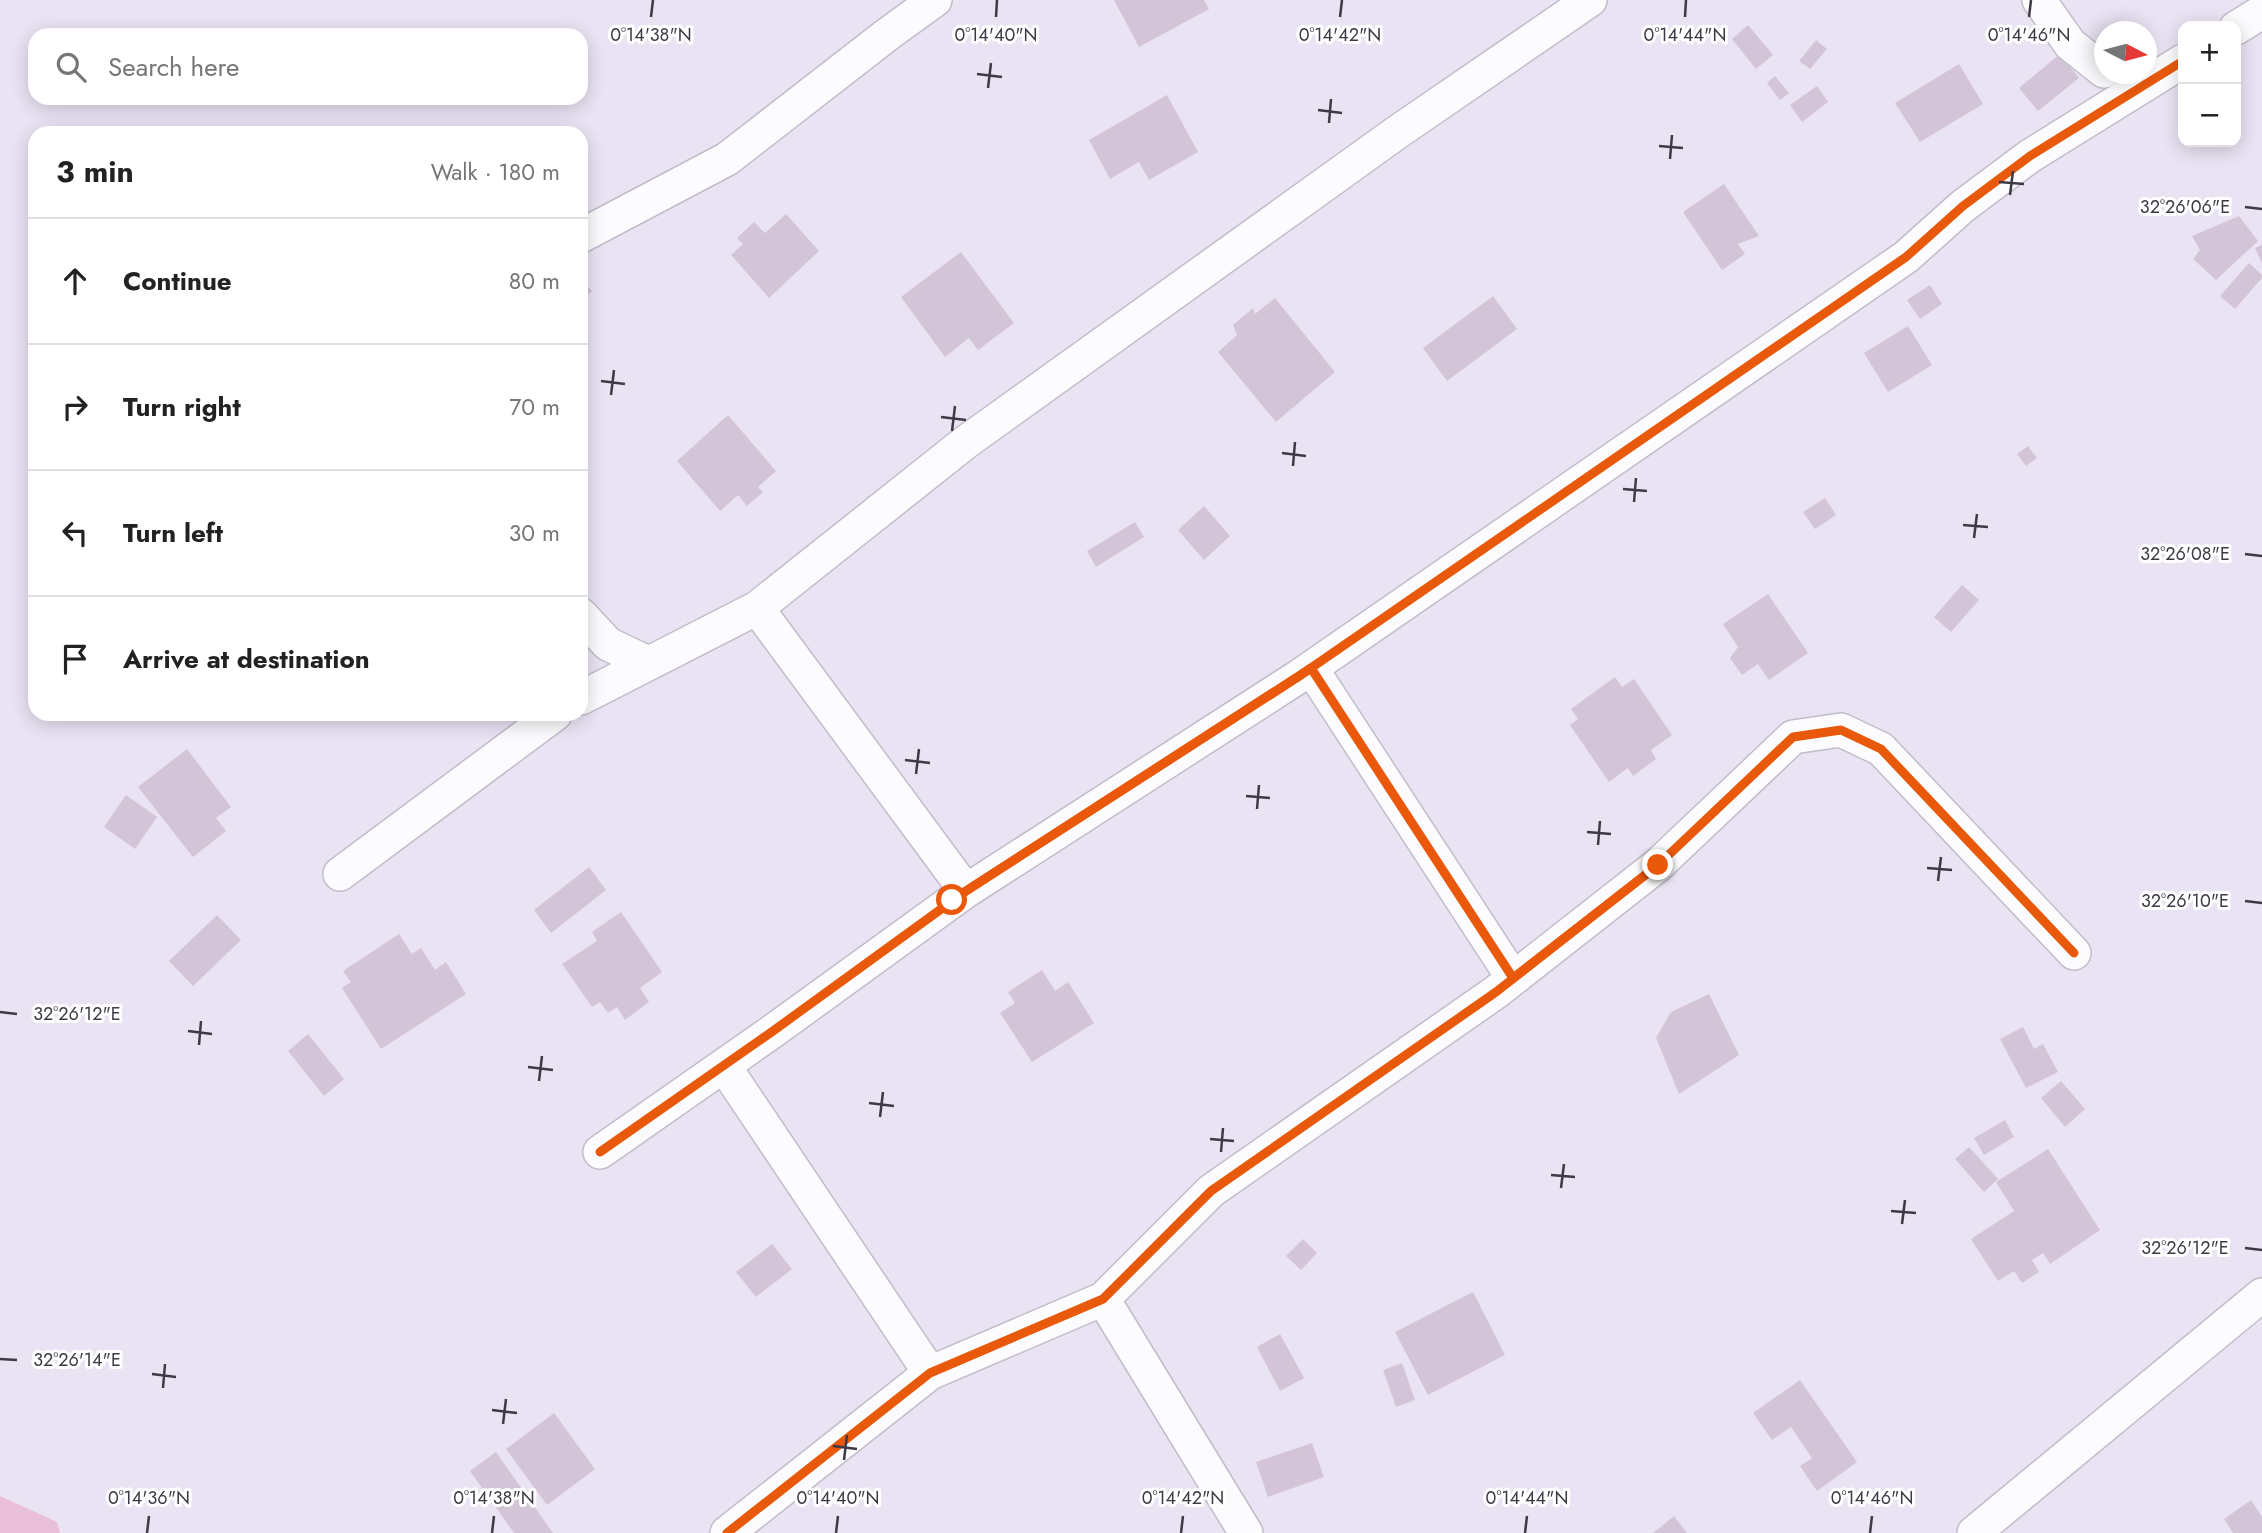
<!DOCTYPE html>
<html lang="en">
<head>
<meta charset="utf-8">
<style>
  :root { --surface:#fff; --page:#f2f2f2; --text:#222; --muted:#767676; --line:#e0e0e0 }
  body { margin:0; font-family:Jost,sans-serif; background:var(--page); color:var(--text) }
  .controls { position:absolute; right:21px; top:21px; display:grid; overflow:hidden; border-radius:14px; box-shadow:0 4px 18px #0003 }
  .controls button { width:63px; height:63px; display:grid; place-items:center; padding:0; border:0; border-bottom:2px solid var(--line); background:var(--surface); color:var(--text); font:35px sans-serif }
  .compass { position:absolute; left:2094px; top:21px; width:63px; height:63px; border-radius:50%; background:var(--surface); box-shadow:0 4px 18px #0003; rotate:96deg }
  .stop { position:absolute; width:21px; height:21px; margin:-16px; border:5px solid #ea580c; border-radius:50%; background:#fff }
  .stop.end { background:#ea580c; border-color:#fff; box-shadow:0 2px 7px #0008 }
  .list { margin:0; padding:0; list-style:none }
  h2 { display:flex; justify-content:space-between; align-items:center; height:91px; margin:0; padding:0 28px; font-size:30px }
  h2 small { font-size:23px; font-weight:400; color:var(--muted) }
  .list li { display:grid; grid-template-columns:46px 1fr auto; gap:21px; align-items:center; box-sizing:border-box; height:126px; padding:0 28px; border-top:2px solid var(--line) }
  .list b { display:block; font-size:26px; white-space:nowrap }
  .list em { font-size:23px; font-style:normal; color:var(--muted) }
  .icon { flex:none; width:38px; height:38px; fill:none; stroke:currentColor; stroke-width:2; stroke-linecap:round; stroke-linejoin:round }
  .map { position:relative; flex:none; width:2262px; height:1533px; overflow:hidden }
  .search { position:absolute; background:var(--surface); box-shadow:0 4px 18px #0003; left:28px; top:28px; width:560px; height:77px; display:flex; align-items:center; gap:18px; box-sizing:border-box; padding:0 24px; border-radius:21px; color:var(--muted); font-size:26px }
  .panel { position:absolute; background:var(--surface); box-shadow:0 4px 18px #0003; left:28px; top:126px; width:560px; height:595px; border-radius:21px }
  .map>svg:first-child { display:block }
</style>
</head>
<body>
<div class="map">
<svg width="2262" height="1533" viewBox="0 0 2262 1533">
  <rect width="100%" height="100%" fill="#eae3f4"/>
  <path fill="#e8bed8" d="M0 1496 57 1522 60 1533H0Z"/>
  <path fill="#d3c5d7" d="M1114 0H1204L1209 9 1139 47Z
    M1748 25 1773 55 1756 69 1732 39Z
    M1816 40 1827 49 1810 69 1799 61Z
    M2060 54 2079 78 2038 111 2019 88Z
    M1959 64 1983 104 1920 142 1895 103Z
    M1775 76 1789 93 1780 100 1767 83Z
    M1817 86 1828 102 1802 122 1790 105Z
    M1167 95 1198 152 1149 180 1139 162 1110 179 1089 140Z
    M1724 184 1759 236 1738 244 1745 254 1722 270 1683 212Z
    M786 214 819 251 769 298 731 255 743 244 737 238 754 222 765 233Z
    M2239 216 2258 241 2216 280 2193 259 2200 250 2192 236Z
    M2262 245V263L2255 248Z
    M961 252 1014 323 978 350 969 338 945 357 901 297Z
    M2249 263 2262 275V278L2235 309 2220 296Z
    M581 279 592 291 581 302Z
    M1930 285 1942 304 1920 319 1907 300Z
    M1493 296 1517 329 1447 381 1423 348Z
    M1275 298 1335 372 1276 422 1218 352 1237 335 1233 325 1253 308 1255 314Z
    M1908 326 1932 365 1888 392 1864 353Z
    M728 415 776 471 758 487 763 492 747 506 738 495 720 511 677 461Z
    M2028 446 2037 458 2026 466 2017 454Z
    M1825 498 1836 515 1815 529 1803 512Z
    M1204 506 1230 536 1204 560 1178 530Z
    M1135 522 1144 537 1096 567 1087 551Z
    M1962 585 1979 600 1951 632 1934 617Z
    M1768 594 1808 653 1769 680 1758 664 1742 675 1730 658 1738 647 1723 624Z
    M1615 677 1622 687 1634 679 1672 735 1651 750 1656 759 1633 776 1628 768 1609 782 1570 725 1578 719 1571 709Z
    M187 749 231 807 216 818 226 831 193 857 138 787Z
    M126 795 157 817 135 849 104 827Z
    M589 867 606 890 551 933 534 910Z
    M621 912 662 972 640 988 649 1002 625 1020 617 1007 608 1013 600 1002 592 1007 562 964 597 941 592 932Z
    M217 915 241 940 193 986 169 961Z
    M399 934 412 954 421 948 435 970 446 962 466 994 381 1049 342 988 351 982 343 971Z
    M1042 970 1055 991 1068 982 1094 1023 1032 1062 1000 1013 1015 1003 1008 992Z
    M1709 994 1739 1055 1679 1094 1656 1038 1671 1012Z
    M2023 1027 2034 1049 2043 1044 2058 1072 2026 1088 2000 1039Z
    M308 1034 344 1079 324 1096 288 1051Z
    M2061 1081 2085 1109 2065 1127 2041 1098Z
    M2005 1120 2014 1137 1984 1155 1974 1138Z
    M1969 1147 1998 1179 1984 1192 1955 1159Z
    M2048 1149 2100 1230 2050 1264 2043 1253 2032 1260 2039 1272 2022 1283 2014 1271 1998 1281 1971 1239 2014 1211 1996 1182Z
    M1303 1239 1317 1253 1301 1270 1286 1256Z
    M772 1244 792 1269 756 1297 736 1272Z
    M1473 1292 1505 1355 1428 1395 1395 1332Z
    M1280 1334 1304 1378 1280 1391 1257 1347Z
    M1402 1363 1415 1400 1396 1407 1383 1370Z
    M1800 1380 1857 1462 1817 1491 1800 1466 1812 1458 1791 1427 1772 1440 1753 1413Z
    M554 1413 595 1469 547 1505 506 1449Z
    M1312 1443 1324 1477 1268 1497 1256 1462Z
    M496 1452 553 1533H514L470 1471Z
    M2251 1500 2262 1517V1533H2233L2224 1519Z
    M1674 1516 1687 1533H1653Z"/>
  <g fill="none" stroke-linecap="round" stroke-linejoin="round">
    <g stroke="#c2bcca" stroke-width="36">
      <path id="street" d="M2039 0 2070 44 2104 71
        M2236 28 2262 12
        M581 236 727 159 888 34 935 0
        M757 608 966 891
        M581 615 608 644 648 663
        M1311 668 1513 978
        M581 698 757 608 966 442 1399 131 1590 0
        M340 874 555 714
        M724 1066 930 1373
        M600 1152 773 1031 966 891 1298 677 1906 257 1963 206 2030 156 2183 61
        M1103 1299 1246 1533
        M727 1533 930 1373 1103 1299 1211 1191 1496 992 1658 865 1793 737 1841 730 1881 749 2074 953
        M1974 1533 2262 1295"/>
    </g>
    <use href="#street" stroke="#fcfbfd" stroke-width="33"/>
    <g stroke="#fff" stroke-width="13">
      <path id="cycleway" d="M600 1152 773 1031 966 891 1298 677 1906 257 1963 206 2030 156 2183 61
        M727 1533 930 1373 1103 1299 1211 1191 1496 992 1658 865 1793 737 1841 730 1881 749 2074 953"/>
    </g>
    <use href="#cycleway" stroke="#e8590c" stroke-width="9"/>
  </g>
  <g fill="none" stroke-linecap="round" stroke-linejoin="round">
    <path stroke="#ea580c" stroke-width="9" d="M952 900 1311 668 1513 978 1658 865"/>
  </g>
  <path fill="none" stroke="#3e3946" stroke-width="2.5" d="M651 17 653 0M996 17 997 0M1340 17 1342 0M1685 17 1686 0M2029 17 2031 0M977 74 1002 77M988 88 991 63M1318 110 1342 113M1329 123 1331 99M1659 146 1683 148M1670 159 1672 135M1999 182 2024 184M2010 195 2013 171M2245 207 2262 209M601 381 625 384M611 395 614 370M941 417 966 420M952 431 955 406M1282 453 1306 456M1293 466 1295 442M1623 489 1647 491M1634 502 1636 478M1963 525 1988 527M1974 538 1977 514M2245 554 2262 556M905 760 930 763M916 774 919 749M1246 796 1270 798M1257 809 1259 785M1587 832 1611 834M1598 845 1600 821M1927 868 1952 870M1938 881 1941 857M2245 901 2262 903M0 1012 17 1014M188 1031 212 1034M199 1045 201 1021M528 1067 553 1070M539 1081 542 1056M869 1103 894 1106M880 1117 883 1092M1210 1139 1234 1141M1221 1152 1223 1128M1551 1175 1575 1177M1561 1188 1564 1164M1891 1211 1916 1213M1902 1224 1905 1200M2245 1248 2262 1250M0 1359 17 1360M152 1374 176 1377M163 1388 165 1364M492 1410 517 1413M503 1424 506 1399M833 1446 857 1449M844 1460 847 1435M147 1533 149 1516M492 1533 494 1516M836 1533 838 1516M1181 1533 1183 1516M1525 1533 1527 1516M1870 1533 1872 1516"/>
  <g font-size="18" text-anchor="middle" fill="#3e3946" stroke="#fff" stroke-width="6" stroke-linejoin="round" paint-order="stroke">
    <text x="651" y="41">0°14'38"N</text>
    <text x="996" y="41">0°14'40"N</text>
    <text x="1340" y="41">0°14'42"N</text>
    <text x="1685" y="41">0°14'44"N</text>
    <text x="2029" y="41">0°14'46"N</text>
    <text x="2185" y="213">32°26'06"E</text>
    <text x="2185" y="560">32°26'08"E</text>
    <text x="2185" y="907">32°26'10"E</text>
    <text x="77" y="1020">32°26'12"E</text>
    <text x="2185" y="1254">32°26'12"E</text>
    <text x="77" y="1366">32°26'14"E</text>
    <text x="149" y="1504">0°14'36"N</text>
    <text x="494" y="1504">0°14'38"N</text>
    <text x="838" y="1504">0°14'40"N</text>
    <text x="1183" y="1504">0°14'42"N</text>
    <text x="1527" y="1504">0°14'44"N</text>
    <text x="1872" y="1504">0°14'46"N</text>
  </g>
</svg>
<div class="controls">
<button>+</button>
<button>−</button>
</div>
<svg class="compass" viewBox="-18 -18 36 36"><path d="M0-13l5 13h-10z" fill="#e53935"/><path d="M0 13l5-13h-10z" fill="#767676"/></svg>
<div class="stop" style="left:952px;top:900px"></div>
<div class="stop end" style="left:1658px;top:865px"></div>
<div class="search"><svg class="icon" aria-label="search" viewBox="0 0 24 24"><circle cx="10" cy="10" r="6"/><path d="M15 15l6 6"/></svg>Search here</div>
<section class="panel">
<h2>3 min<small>Walk · 180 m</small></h2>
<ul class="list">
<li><svg class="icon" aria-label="ahead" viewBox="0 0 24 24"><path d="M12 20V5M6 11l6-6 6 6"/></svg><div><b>Continue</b></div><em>80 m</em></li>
<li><svg class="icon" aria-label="right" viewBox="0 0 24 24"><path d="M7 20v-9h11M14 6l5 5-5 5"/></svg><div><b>Turn right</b></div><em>70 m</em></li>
<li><svg class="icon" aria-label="left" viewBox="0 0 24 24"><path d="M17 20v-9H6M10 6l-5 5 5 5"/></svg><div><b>Turn left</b></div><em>30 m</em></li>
<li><svg class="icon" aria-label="arrive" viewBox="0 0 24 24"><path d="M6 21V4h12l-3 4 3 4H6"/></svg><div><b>Arrive at destination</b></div></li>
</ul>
</section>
</div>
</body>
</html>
